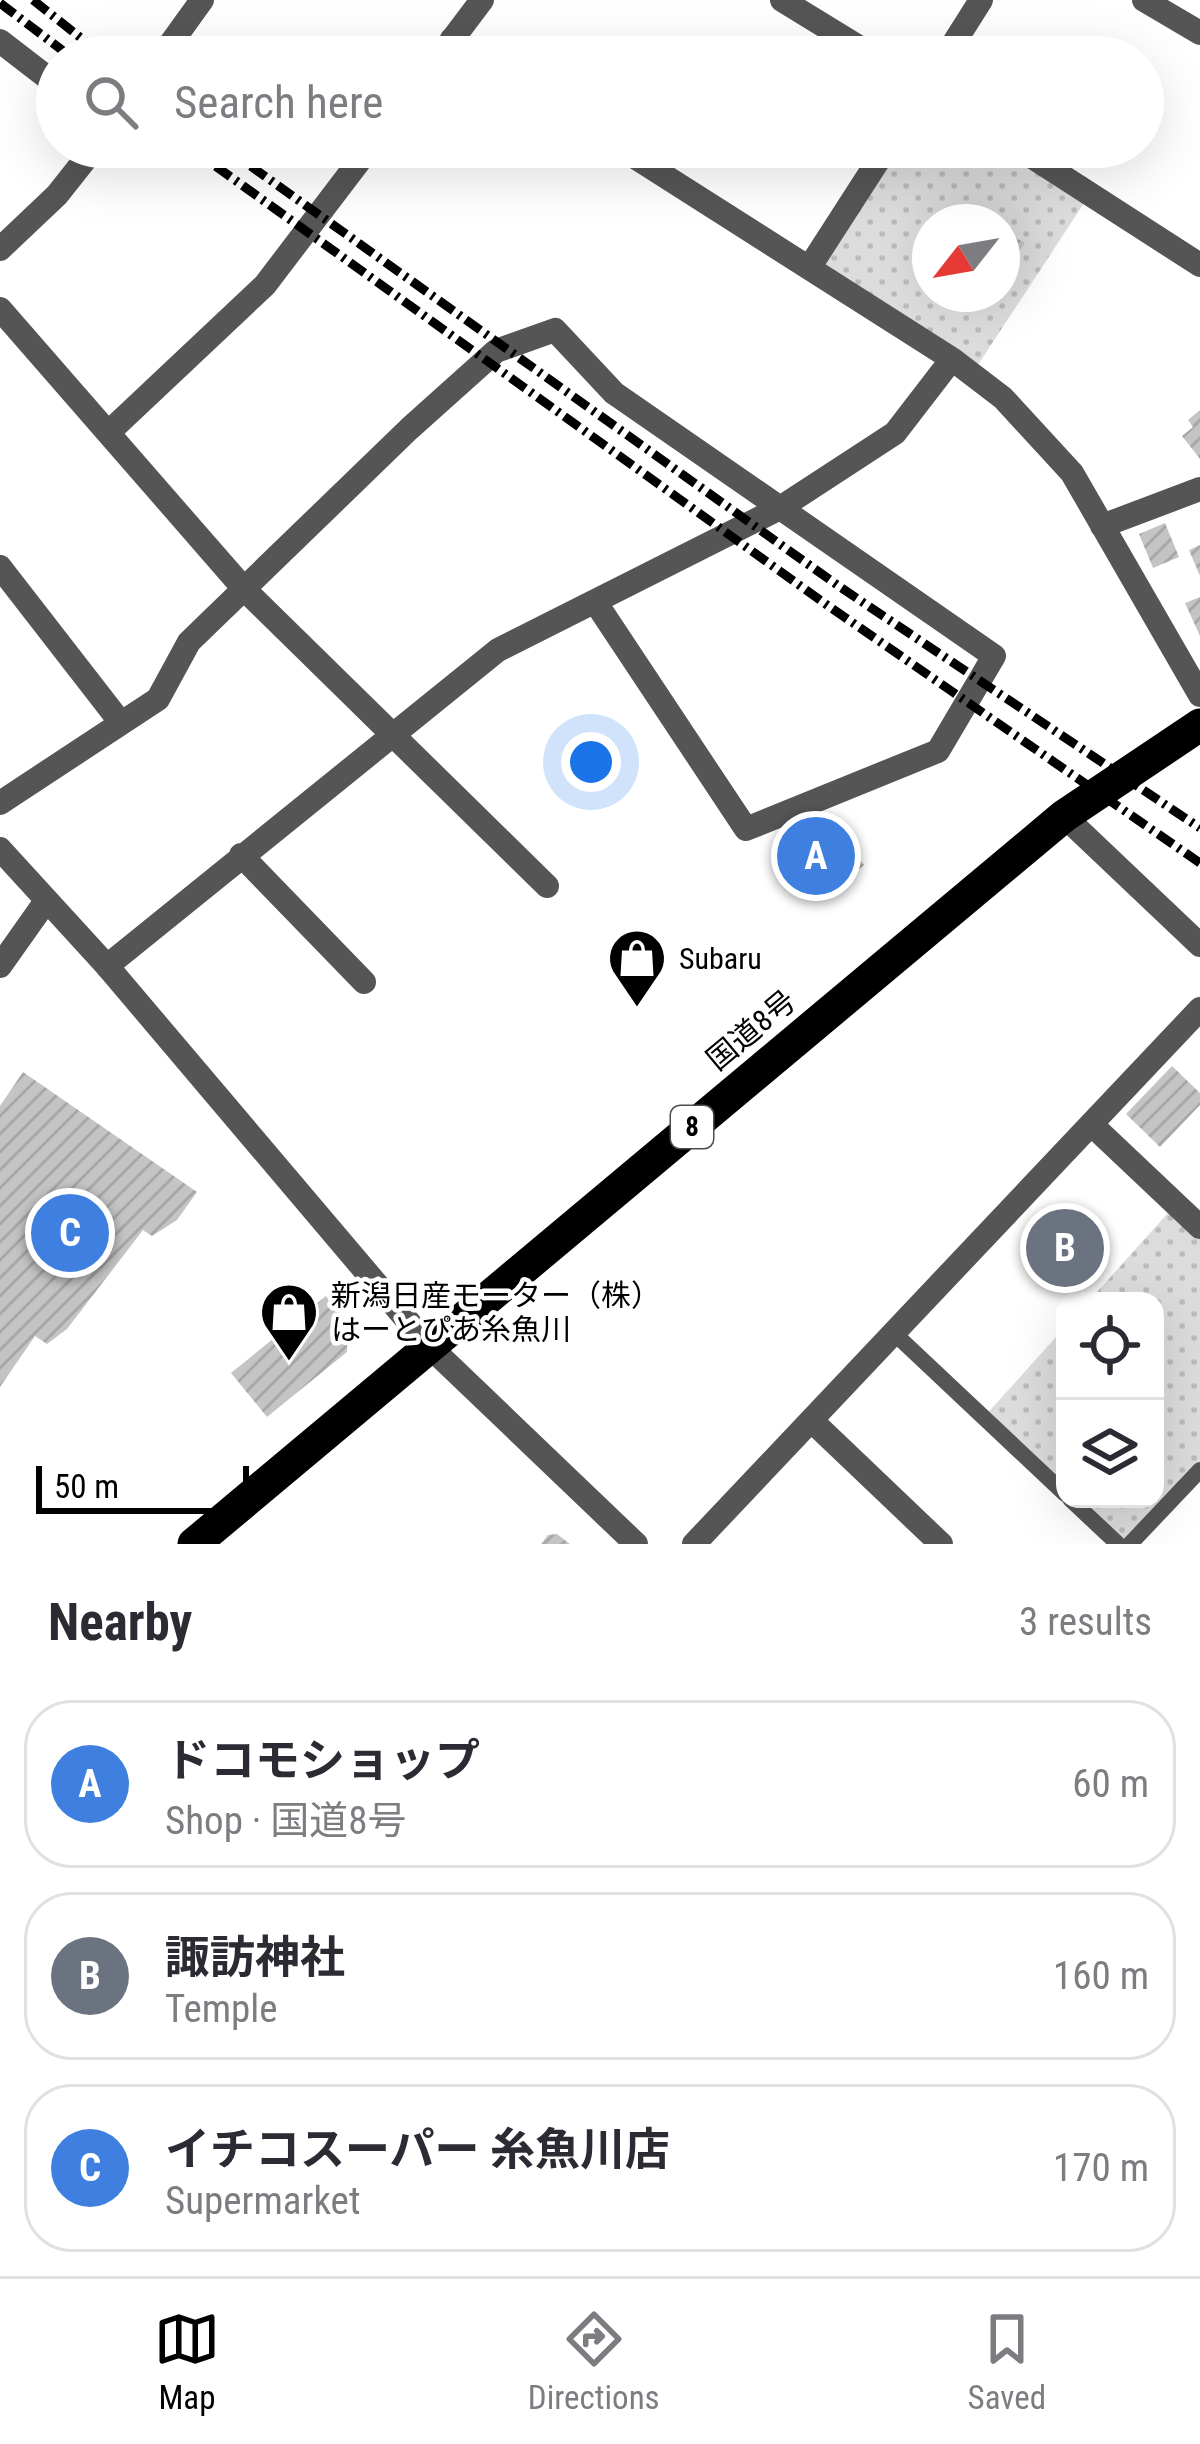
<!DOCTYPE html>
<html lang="en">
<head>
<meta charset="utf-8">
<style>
  :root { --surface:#fff; --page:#f7f7f7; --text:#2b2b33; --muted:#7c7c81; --line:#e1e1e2; --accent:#000 }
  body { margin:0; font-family:"Roboto Condensed","Noto Sans JP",sans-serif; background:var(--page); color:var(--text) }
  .controls { position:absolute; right:36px; bottom:36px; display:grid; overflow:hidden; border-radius:24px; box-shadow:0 12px 48px #0002 }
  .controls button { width:108px; height:108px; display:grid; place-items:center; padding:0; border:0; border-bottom:3px solid var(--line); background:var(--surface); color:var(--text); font:60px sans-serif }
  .compass { position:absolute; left:912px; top:204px; width:108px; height:108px; border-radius:50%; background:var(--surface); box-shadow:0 12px 48px #0002; rotate:239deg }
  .scale { position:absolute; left:36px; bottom:30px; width:213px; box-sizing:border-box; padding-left:12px; border:6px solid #000; border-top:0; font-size:33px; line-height:42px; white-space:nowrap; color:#000; -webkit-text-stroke:9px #fff; paint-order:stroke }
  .you { position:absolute; left:591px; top:762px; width:42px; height:42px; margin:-30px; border:9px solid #fff; border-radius:50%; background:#1a73e8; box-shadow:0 0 0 18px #1a73e833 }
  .badge { display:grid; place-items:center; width:78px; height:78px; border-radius:50%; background:var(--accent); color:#fff; font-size:39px; font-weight:700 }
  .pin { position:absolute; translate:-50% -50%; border:6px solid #fff; box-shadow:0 3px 12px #0006 }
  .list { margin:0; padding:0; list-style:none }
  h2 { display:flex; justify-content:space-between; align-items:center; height:156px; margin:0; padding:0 48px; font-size:51px }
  h2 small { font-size:39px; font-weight:400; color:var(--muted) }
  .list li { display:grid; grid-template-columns:78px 1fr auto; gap:36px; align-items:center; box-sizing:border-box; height:168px; margin:0 24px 24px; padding:0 24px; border:3px solid var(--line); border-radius:48px }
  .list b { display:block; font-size:45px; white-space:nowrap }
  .list p { margin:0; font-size:39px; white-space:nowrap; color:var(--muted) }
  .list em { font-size:39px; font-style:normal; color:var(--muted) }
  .icon { flex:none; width:66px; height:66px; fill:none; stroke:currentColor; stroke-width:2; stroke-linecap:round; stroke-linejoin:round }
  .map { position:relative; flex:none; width:1200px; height:1544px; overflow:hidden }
  .search { position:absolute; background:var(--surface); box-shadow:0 12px 48px #0002; left:36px; right:36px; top:36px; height:132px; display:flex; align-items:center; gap:30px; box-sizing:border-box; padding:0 42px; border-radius:66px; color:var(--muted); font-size:45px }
  .sheet { height:732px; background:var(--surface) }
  nav { display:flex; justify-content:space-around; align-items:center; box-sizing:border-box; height:168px; border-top:3px solid var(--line); background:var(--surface); font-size:33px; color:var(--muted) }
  nav a { display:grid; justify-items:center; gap:6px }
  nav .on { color:var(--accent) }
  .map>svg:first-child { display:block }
</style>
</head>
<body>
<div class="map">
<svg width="1200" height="1544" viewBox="0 0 1200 1544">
  <defs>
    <pattern id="park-dots" width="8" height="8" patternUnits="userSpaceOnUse" patternTransform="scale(3)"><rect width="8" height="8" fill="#dcdcdc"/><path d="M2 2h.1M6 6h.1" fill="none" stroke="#bbb" stroke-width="1.8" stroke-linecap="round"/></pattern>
    <pattern id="building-hatch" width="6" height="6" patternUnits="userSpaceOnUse" patternTransform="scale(3)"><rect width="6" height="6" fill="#c4c4c4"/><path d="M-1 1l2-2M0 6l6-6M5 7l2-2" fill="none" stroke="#a7a7a7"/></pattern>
  </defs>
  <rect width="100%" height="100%" fill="#fff"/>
  <path fill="url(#park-dots)" fill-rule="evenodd" d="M887 147H1017L1090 194 972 374 809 268ZM930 222H1002V294H930Z
    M1176 1204 1200 1227V1470L1130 1544 1070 1499H1155V1301H1089Z
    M1065 1327V1494L984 1417Z"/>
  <path fill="url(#building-hatch)" d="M1013 236 1025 243 1017 254 1006 246Z
    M1200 410V459L1182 436 1193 427 1188 420Z
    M1165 523 1179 557 1153 568 1139 534Z
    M1200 545V576L1189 550Z
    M1200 597V636L1185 603Z
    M825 813 864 865 850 877 844 869 807 900 771 858Z
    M1172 1066 1200 1093V1105L1160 1147 1126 1114Z
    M23 1072 197 1192 177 1220 152 1236 143 1230 67 1329 47 1344 35 1336 0 1387V1106Z
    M1059 1220 1093 1244 1071 1277 1036 1253Z
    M326 1296 348 1323 347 1352 267 1417 231 1373Z
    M557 1534 570 1544H541L548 1535Z"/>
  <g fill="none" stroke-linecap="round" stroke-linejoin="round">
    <path stroke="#555" stroke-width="16" d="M895 1334 1065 1494
      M1070 1499 1118 1544
      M1130 1544 1200 1470"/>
    <path stroke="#555" stroke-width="24" d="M782 0 875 57
      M1144 0 1200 33
      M452 39 479 57
      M0 41 57 85
      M161 57 202 0
      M439 57 482 0
      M945 57 981 0
      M619 147 952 359 1003 398 1072 473 1200 695
      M1017 147 1200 265
      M0 249 57 195 95 147
      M809 268 887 147
      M0 309 245 590 547 886
      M109 432 265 285 370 147
      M1102 526 1200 489
      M0 567 121 723
      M0 803 158 699 189 642 409 429 496 351 555 330 614 393 994 656 938 751 746 829 596 603
      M1064 816 1200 945
      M241 855 364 982
      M0 966 46 901
      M107 966 498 650 780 508 895 433 952 359
      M1091 1124 1200 1227
      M429 1346 636 1544
      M812 1421 941 1544
      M694 1544 1200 1009"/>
    <path stroke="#555" stroke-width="24" d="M0 849 107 966 429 1346"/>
    <path stroke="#000" stroke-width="33" d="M194 1544 1064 816 1200 725"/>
    <path stroke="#000" stroke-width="9" stroke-dasharray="18 6 3 6" stroke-linecap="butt" d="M33 0 105 57
      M0 3 71 57
      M189 147 827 605 1200 863
      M224 147 840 587 1200 828"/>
  </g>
  <defs>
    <g id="shop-pin" transform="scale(3)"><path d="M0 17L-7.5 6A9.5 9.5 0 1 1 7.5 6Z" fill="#000" stroke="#fff"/><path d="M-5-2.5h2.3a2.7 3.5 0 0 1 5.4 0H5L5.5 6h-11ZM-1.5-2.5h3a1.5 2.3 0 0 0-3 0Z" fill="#fff"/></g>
  </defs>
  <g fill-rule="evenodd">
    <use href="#shop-pin" x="637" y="958"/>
    <use href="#shop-pin" x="289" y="1312"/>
  </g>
  <g text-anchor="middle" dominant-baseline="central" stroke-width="9" stroke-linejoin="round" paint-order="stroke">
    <rect fill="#fff" stroke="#4c4c4c" stroke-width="3" x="671" y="1106" width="42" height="42" rx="9"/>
    <g font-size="27" font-weight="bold" fill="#000">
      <text x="692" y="1127">8</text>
    </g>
    <g font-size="30" fill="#000" stroke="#fff" text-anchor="start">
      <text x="679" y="958">Subaru</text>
      <text x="331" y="1295">新潟日産モーター（株）<tspan x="331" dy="34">はーとぴあ糸魚川</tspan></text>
    </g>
    <g font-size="30" fill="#000" stroke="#fff">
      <text transform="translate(751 1030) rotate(-40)">国道8号</text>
    </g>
  </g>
</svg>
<div class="controls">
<button><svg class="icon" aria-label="locate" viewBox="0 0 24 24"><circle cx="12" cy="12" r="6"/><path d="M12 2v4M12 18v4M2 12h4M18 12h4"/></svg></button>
<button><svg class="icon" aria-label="layers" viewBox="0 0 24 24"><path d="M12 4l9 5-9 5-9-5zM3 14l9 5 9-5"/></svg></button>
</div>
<svg class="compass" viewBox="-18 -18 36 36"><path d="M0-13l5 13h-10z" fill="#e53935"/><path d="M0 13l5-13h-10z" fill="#7c7c81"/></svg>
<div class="scale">50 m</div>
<div class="you"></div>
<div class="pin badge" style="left:816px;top:856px;background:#3f7fe0">A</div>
<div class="pin badge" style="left:1065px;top:1248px;background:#6b7280">B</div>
<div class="pin badge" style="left:70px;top:1233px;background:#3f7fe0">C</div>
<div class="search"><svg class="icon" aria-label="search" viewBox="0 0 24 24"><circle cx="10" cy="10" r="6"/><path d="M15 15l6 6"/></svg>Search here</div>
</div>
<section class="sheet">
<h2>Nearby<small>3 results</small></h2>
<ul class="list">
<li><span class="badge" style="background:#3f7fe0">A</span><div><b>ドコモショップ</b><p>Shop · 国道8号</p></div><em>60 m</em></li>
<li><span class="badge" style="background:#6b7280">B</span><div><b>諏訪神社</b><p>Temple</p></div><em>160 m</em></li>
<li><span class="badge" style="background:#3f7fe0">C</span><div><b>イチコスーパー 糸魚川店</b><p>Supermarket</p></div><em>170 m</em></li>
</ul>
</section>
<nav>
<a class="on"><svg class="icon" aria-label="map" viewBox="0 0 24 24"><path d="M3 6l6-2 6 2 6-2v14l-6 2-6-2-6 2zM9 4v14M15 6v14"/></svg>Map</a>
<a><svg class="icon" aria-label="directions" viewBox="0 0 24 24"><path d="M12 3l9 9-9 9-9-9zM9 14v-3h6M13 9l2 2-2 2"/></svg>Directions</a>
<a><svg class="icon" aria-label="saved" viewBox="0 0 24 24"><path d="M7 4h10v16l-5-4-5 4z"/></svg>Saved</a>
</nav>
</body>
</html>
